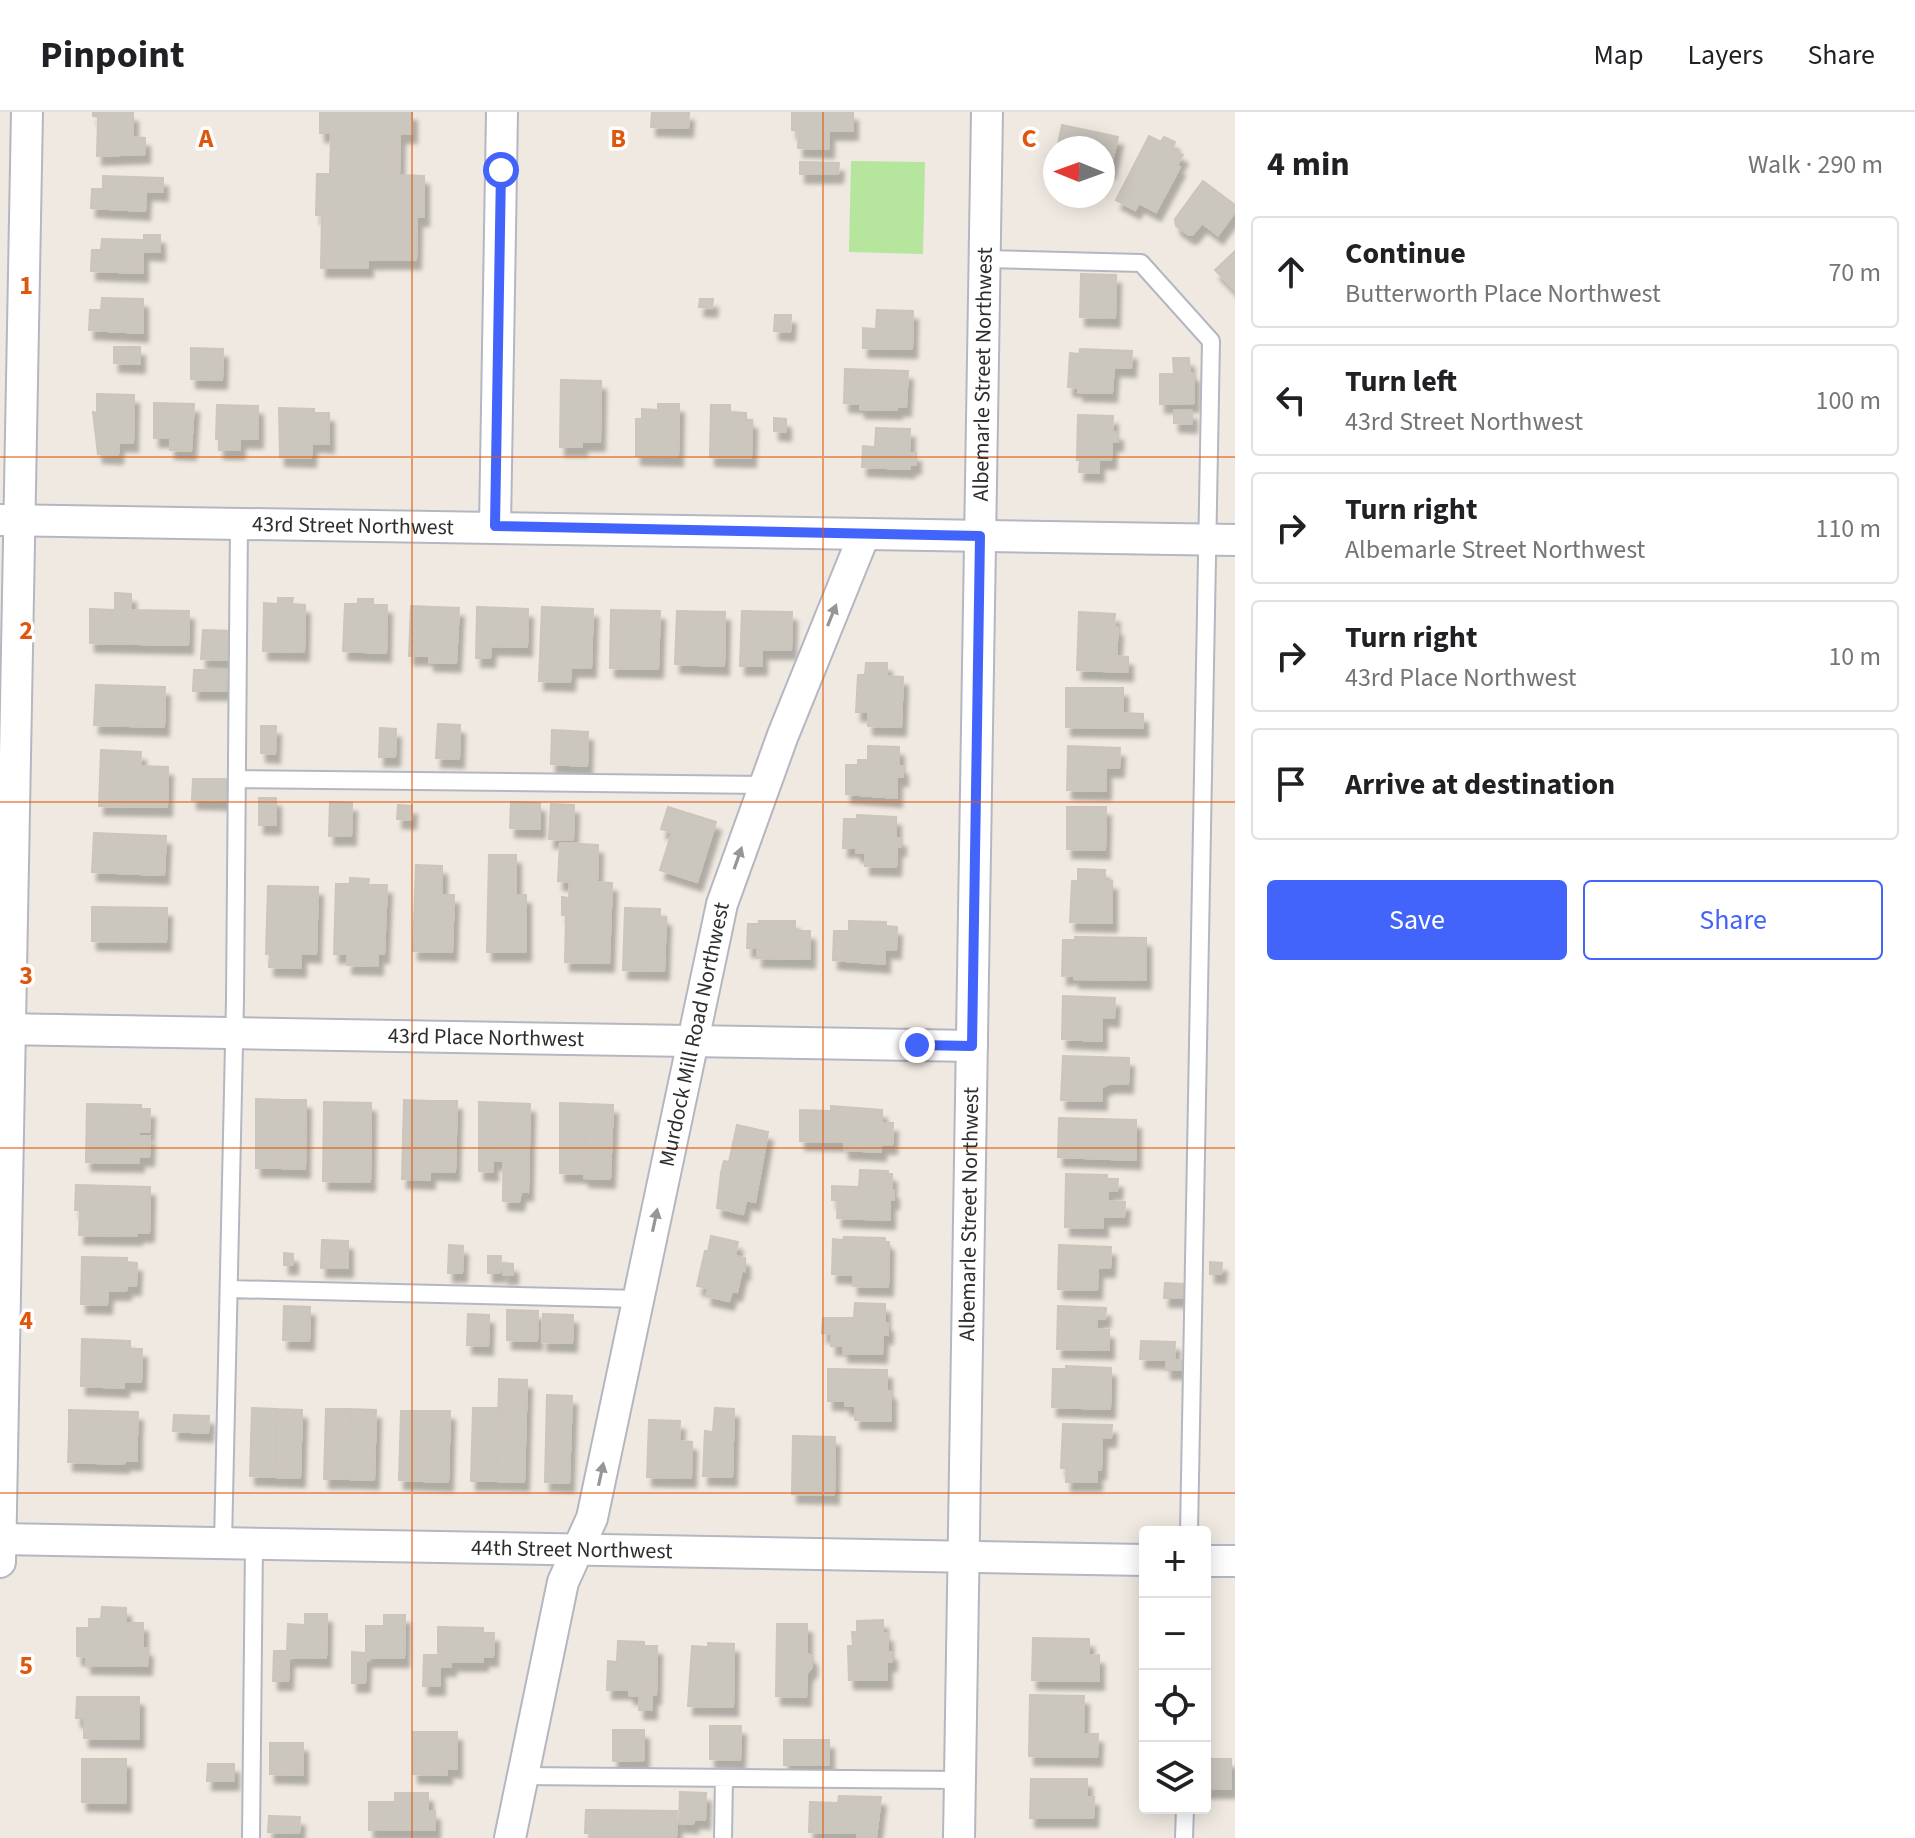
<!DOCTYPE html>
<html lang="en">
<head>
<meta charset="utf-8">
<style>
  :root { --surface:#fff; --page:#f2f2f2; --text:#202124; --muted:#757577; --line:#e0e0e0; --accent:#4264fb }
  body { margin:0; font-family:"Source Sans 3",sans-serif; background:var(--page); color:var(--text) }
  .controls { position:absolute; right:24px; bottom:24px; display:grid; overflow:hidden; border-radius:8px; box-shadow:0 4px 20px #0003 }
  .controls button { width:72px; height:72px; display:grid; place-items:center; padding:0; border:0; border-bottom:2px solid var(--line); background:var(--surface); color:var(--text); font:40px sans-serif }
  .compass { position:absolute; left:1043px; top:24px; width:72px; height:72px; border-radius:50%; background:var(--surface); box-shadow:0 4px 20px #0003; rotate:271deg }
  .stop { position:absolute; width:24px; height:24px; margin:-18px; border:6px solid #4264fb; border-radius:50%; background:#fff }
  .stop.end { background:#4264fb; border-color:#fff; box-shadow:0 2px 8px #0008 }
  .list { margin:0; padding:0; list-style:none }
  h2 { display:flex; justify-content:space-between; align-items:center; height:104px; margin:0; padding:0 32px; font-size:34px }
  h2 small { font-size:26px; font-weight:400; color:var(--muted) }
  .list li { display:grid; grid-template-columns:52px 1fr auto; gap:24px; align-items:center; box-sizing:border-box; height:112px; margin:0 16px 16px; padding:0 16px; border:2px solid var(--line); border-radius:8px }
  .list b { display:block; font-size:30px; white-space:nowrap }
  .list p { margin:0; font-size:26px; white-space:nowrap; color:var(--muted) }
  .list em { font-size:26px; font-style:normal; color:var(--muted) }
  .actions { display:flex; gap:16px; padding:24px 32px }
  .actions a { flex:1; padding:18px 0; border:2px solid var(--accent); border-radius:8px; text-align:center; font-size:28px; color:var(--accent) }
  .actions .main { background:var(--accent); color:#fff }
  .icon { flex:none; width:44px; height:44px; fill:none; stroke:currentColor; stroke-width:2; stroke-linecap:round; stroke-linejoin:round }
  .map { position:relative; flex:none; width:1235px; height:1726px; overflow:hidden }
  header { display:flex; align-items:center; gap:48px; box-sizing:border-box; height:112px; padding:0 40px; background:var(--surface); border-bottom:2px solid var(--line) }
  header strong { font-size:38px }
  nav { display:flex; gap:44px; margin-inline-start:auto; font-size:28px }
  main { display:flex }
  aside { flex:1; background:var(--surface) }
  .map>svg:first-child { display:block }
</style>
</head>
<body>
<header>
<strong>Pinpoint</strong>
<nav><a>Map</a><a>Layers</a><a>Share</a></nav>
</header>
<main>
<div class="map">
<svg width="1235" height="1726" viewBox="0 0 1235 1726">
  <defs>
    <filter id="shadow"><feDropShadow dx="5" dy="9" stdDeviation="2" flood-color="#0004"/></filter>
  </defs>
  <rect width="100%" height="100%" fill="#efe9e1"/>
  <path fill="#b6e59e" d="M851 49 925 50 923 142 849 140Z"/>
  <path fill="#cbc7bf" stroke="#cbc5ba" stroke-width="2" filter="url(#shadow)" d="M93 0 133 1V25L145 26V42L97 44 98 5 93 4Z
    M320 0H412V22H400L399 63 424 64V105H417L416 148H368V156H321L322 103H316L317 62H330L331 21H320Z
    M652 0H689L688 16 651 15Z
    M792 0H853V19H829V37L798 36 799 18H792Z
    M1062 13 1118 25 1110 58 1103 56V36H1069L1058 32Z
    M1149 24 1161 30 1164 25 1175 30 1172 37 1183 43 1177 53 1180 55 1156 100 1139 91 1135 98 1116 88Z
    M800 50 839 51 838 62H800Z
    M103 64 163 66V80L146 79 145 99 91 96 92 77H103Z
    M1203 69 1235 93V100L1218 123 1202 111 1193 122 1189 123 1176 114 1175 107Z
    M144 123H160V140L143 139V161L91 159 92 138H101L102 127 144 128Z
    M1235 139V178L1215 158Z
    M1081 162 1116 163 1115 206 1080 205Z
    M102 186 143 187V221L89 218 90 198H101Z
    M700 187H713L712 196 699 195Z
    M877 198 913 199 912 237 863 236V216L876 217Z
    M775 203H791L790 220 774 219Z
    M114 235H140V252L114 251Z
    M191 236 223 237 222 268 191 267Z
    M1080 237 1132 239 1131 256 1114 255 1112 281 1078 280 1079 276 1068 275 1070 241 1079 242Z
    M1173 246H1189L1190 261H1194V291L1160 292V262H1174Z
    M845 257 908 259 906 295H897V298L860 297V292L844 291Z
    M561 268 601 269 600 330H582V335H560Z
    M97 282 134 283 133 331 119 330 118 343 98 342 93 300 97 301Z
    M154 291 194 292 191 339 170 338V326H154Z
    M658 292H679L678 345 636 344V307H642V297L658 298Z
    M217 293 258 294V327H240V338H219V327H216Z
    M711 293H730V300L746 301V308H752L751 346 710 345Z
    M279 296 314 297V301H329V332L312 331 311 346 280 345Z
    M1174 298 1192 299V312L1174 311Z
    M1078 303 1113 304 1112 320H1118V330H1112L1111 348H1099V361L1079 360 1080 348H1077Z
    M774 306 786 307V320L774 319Z
    M876 316 910 317 909 341H916V353H910V357L862 355 863 334 875 335Z
    M115 481 131 482V498L189 499 188 533 90 531V497L115 498Z
    M278 486H293L292 492 305 493 304 540 263 539 264 491 278 492Z
    M358 487H373V493H387L386 541 343 539 345 492H358Z
    M411 494 459 496 456 551 429 550V544H409Z
    M477 495 528 497 527 535 491 534 490 546H476Z
    M542 495 593 497 591 556H571L570 570 539 569Z
    M611 498 660 499 658 557 610 556Z
    M677 499 725 500 724 554 675 552Z
    M742 499 792 500 791 538H762V554H740Z
    M1079 500 1115 502 1114 515H1118L1116 544 1128 545V560L1077 558Z
    M203 518 233 519 232 548 201 547Z
    M866 551H887V564L903 565 901 615 868 614V600H856L858 563H865Z
    M194 558H227L226 579H193Z
    M96 573 165 575 164 615 94 613Z
    M1066 576H1123V601L1143 602V616L1066 615Z
    M438 612 460 613 459 647 436 646Z
    M261 614H276L275 642 261 641Z
    M380 616 396 617 395 645H379Z
    M552 618 588 620 587 654 551 652Z
    M868 634 899 635V654H903V665H897V686L846 682V653H858V648H868Z
    M1068 634 1120 636 1119 656H1106V679L1067 678Z
    M101 638 141 640 140 654 168 655 167 695 99 694Z
    M193 667H226V689L192 688Z
    M259 686H276V713H259Z
    M330 690 352 691 351 724H329Z
    M511 690 540 691V717L510 716Z
    M551 692 574 693 573 728 549 727Z
    M398 693 412 694 411 708 397 707Z
    M668 695 716 710 697 770 660 758 672 720 661 717Z
    M1067 695H1106L1105 738 1067 737Z
    M857 703 896 705V726H901V735H897L896 755 865 754V741H856V736H843L844 707H857Z
    M94 721 166 724 164 763 92 760Z
    M560 731 598 733 597 770 612 771 609 851 565 850 566 803H562V785L569 786 570 770 558 769Z
    M489 743H516V783H526V840H487Z
    M416 753 442 754V783H454L452 840 413 839Z
    M1078 757 1105 758V769H1112V811L1070 810 1072 769H1078Z
    M350 766 369 767 368 773H387L384 842H378V854L347 853 348 842H334L336 772H350Z
    M268 774 318 775 316 842 301 841V856L269 855 270 842H266Z
    M92 795 167 796 166 830 92 829Z
    M625 796 660 797V805H666L664 859 623 858Z
    M759 809H795V819H810V847L757 846 758 836H747L748 812H759Z
    M849 809 886 810V814L897 815 896 838 885 837V852L833 848 834 819H849Z
    M1075 825 1146 826V868L1074 867V863L1062 864 1063 828H1075Z
    M1063 884 1115 886 1114 906 1102 905V929L1062 927Z
    M1063 944 1129 946 1128 972H1109L1102 975V989L1061 988Z
    M256 987 283 988 281 1056H256Z
    M283 988H306L305 1057 281 1056Z
    M404 988 430 989V1068L402 1067Z
    M430 989H457L455 1060 430 1059Z
    M324 990 371 991 370 1070 323 1069Z
    M479 990 504 991 502 1049 493 1048V1060L479 1059Z
    M504 991 530 992 528 1080 521 1079 519 1090 503 1089Z
    M560 991 587 992 585 1062 560 1061Z
    M87 992 141 993V997H150L149 1020H139V1024H150L149 1045H139V1051L86 1050Z
    M587 992 613 993 610 1067 584 1066Z
    M831 994 882 998V1011H893L892 1033H881V1040L844 1038V1030L800 1029V998L831 999Z
    M1059 1006 1136 1008V1048L1058 1045Z
    M737 1013 768 1020 755 1090 746 1088 743 1102 717 1096 721 1061 724 1049 729 1050Z
    M860 1058 888 1059V1062H892L891 1078H894V1088H890V1108L837 1106 838 1088H832V1074L859 1075Z
    M1066 1062 1107 1063V1067H1118L1117 1079 1108 1078 1107 1089 1125 1090 1124 1105H1103V1116L1065 1115Z
    M76 1073 150 1075 149 1121H137V1124L79 1123 80 1098H75Z
    M711 1124 738 1130 735 1144 745 1146V1159L742 1158 737 1180 732 1179 729 1189 706 1184 708 1176 697 1174 705 1139H708Z
    M844 1125 885 1126V1130H889L888 1175 853 1174V1163L832 1162 833 1127 843 1128Z
    M322 1128 348 1129V1156H321Z
    M449 1133 463 1134 462 1161H448Z
    M1059 1133 1111 1135 1110 1156H1098L1097 1178 1058 1177Z
    M284 1141 293 1142V1153H284Z
    M488 1144H501L500 1161H488Z
    M82 1145 127 1146V1150L137 1151 136 1174H127L126 1179H108L107 1193 81 1192Z
    M1210 1150 1222 1151 1221 1162H1210Z
    M503 1151 513 1152V1163H503Z
    M1165 1171 1184 1172V1186H1164Z
    M855 1191 885 1192V1211H888V1223L883 1222 882 1242 843 1241V1234H831V1222L822 1221 823 1206H854Z
    M284 1194 310 1195 309 1229 283 1228Z
    M1058 1194 1106 1196 1105 1207 1097 1206V1217L1109 1218V1238L1057 1237Z
    M507 1198 538 1199 537 1229 507 1228Z
    M468 1202 489 1203 488 1234 467 1233Z
    M543 1202 573 1203 572 1231 542 1230Z
    M82 1227 130 1229V1237H142L141 1270H124V1276L81 1274Z
    M1141 1229 1175 1230 1174 1248H1182V1258H1166V1248L1140 1247Z
    M1066 1254 1111 1256 1110 1297 1052 1295 1053 1257H1066Z
    M828 1257 887 1258V1279H891V1309L855 1308V1294H845V1289H828Z
    M499 1267 527 1268 524 1370 497 1369Z
    M547 1283 572 1284 569 1371 545 1370Z
    M252 1296 277 1297 275 1365 250 1364Z
    M473 1296H499L497 1369H471Z
    M715 1296 734 1297 732 1365 703 1364 705 1319 713 1320Z
    M277 1297 302 1298 300 1366 275 1365Z
    M326 1297H351L349 1367H324Z
    M351 1297 376 1298 374 1368 349 1367Z
    M69 1298 138 1300 137 1325 69 1323Z
    M401 1299H424L423 1369 399 1368Z
    M424 1299H450L448 1370 423 1369Z
    M174 1303 209 1304 208 1321 173 1319Z
    M649 1308 680 1309 679 1329 692 1330 691 1366 647 1365Z
    M1063 1312 1112 1313 1111 1326H1102L1101 1358H1097V1370H1066L1067 1356H1061Z
    M69 1323 137 1325V1349H125L124 1352 68 1350Z
    M793 1324 835 1325 834 1383 792 1382Z
    M102 1495 126 1496V1511H143V1536H148L147 1554 86 1553V1545L77 1544V1516H89V1507H101Z
    M305 1502H327L326 1546 289 1545 288 1569H273L274 1539H287L288 1512 305 1513Z
    M384 1503H405L404 1546H366L365 1571H352V1540L366 1541V1514H384Z
    M883 1508V1521H888V1540H892V1550H887V1568H849L848 1534H853L852 1520H857V1509Z
    M777 1512H807V1541L812 1545V1555L807 1561 806 1585 776 1584Z
    M438 1515 483 1516V1521H494L493 1545H483V1550H451V1555H440V1574H423L424 1543H438Z
    M1033 1526 1089 1527V1544L1099 1543V1569L1032 1568Z
    M618 1529 644 1530V1534H657L656 1583H652V1598H639V1584L629 1583V1578H607L608 1549 617 1550Z
    M708 1531 734 1532 733 1595 688 1594 692 1534 708 1535Z
    M1030 1583 1084 1584 1083 1622H1098L1097 1645 1029 1644Z
    M77 1585H139V1627L84 1626V1606H76Z
    M710 1614H741L740 1648 710 1647Z
    M613 1618H644V1648L613 1649Z
    M413 1620H457V1657L447 1656V1663L413 1662Z
    M784 1628H829V1653H784Z
    M270 1631H303V1663L270 1662Z
    M82 1647H126V1691L82 1690Z
    M1206 1647H1231V1677H1205Z
    M208 1652H234V1669H207Z
    M1031 1667H1087V1685H1094L1093 1706H1030Z
    M680 1680 706 1681 705 1708 694 1707 693 1712 679 1711Z
    M395 1681H428V1699H435V1718H369V1690H395Z
    M839 1684 881 1685 876 1726H857V1721L809 1720 810 1690 838 1691Z
    M586 1698 677 1699 676 1726H590V1721H585Z
    M269 1704 300 1705 299 1721 268 1720Z"/>
  <g fill="none" stroke-linecap="round" stroke-linejoin="round">
    <g stroke="#b4b7c1" stroke-width="20">
      <path id="lane" d="M984 147 1141 151 1211 229 1189 1420
        M237 667 764 673
        M229 1177 639 1187
        M223 1431 235 888 239 411
        M522 1664 959 1668
        M251 1726 254 1431
        M723 1726 724 1666
        M1184 1726 1185 1696"/>
    </g>
    <g stroke="#b4b7c1" stroke-width="34">
      <g id="street">
        <path id="s1" d="M1 408 1235 428"/>
        <path d="M495 414 502 0"/>
        <path id="s2" d="M0 917 972 934"/>
        <path id="s3" d="M0 1427 1145 1448"/>
        <path d="M1205 1449H1235"/>
        <path d="M0 1450 27 0"/>
        <path id="s4" d="M510 1726 563 1470 592 1406 722 792 783 623 864 423"/>
        <path id="s5" d="M959 1726 987 0"/>
      </g>
    </g>
    <use href="#lane" stroke="#fff" stroke-width="16"/>
    <use href="#street" stroke="#fff" stroke-width="30"/>
  </g>
  <defs><path id="oneway-solid" d="M-6-.8H1V-3.2L6.5 0L1 3.2V.8H-6Z" transform="scale(2)"/></defs>
  <g fill="#969696">
    <use href="#oneway-solid" transform="translate(832 503) rotate(-68)"/>
    <use href="#oneway-solid" transform="translate(738 746) rotate(-71)"/>
    <use href="#oneway-solid" transform="translate(655 1108) rotate(-78)"/>
    <use href="#oneway-solid" transform="translate(601 1362) rotate(-78)"/>
  </g>
  <g fill="none" stroke-linecap="round" stroke-linejoin="round">
    <path stroke="#4264fb" stroke-width="10" d="M501 58 495 414 980 424 972 934 917 933"/>
  </g>
  <path fill="none" stroke="#df570e" stroke-width="2" stroke-opacity="0.55" d="M412 0V1726M823 0V1726M0 345H1235M0 690H1235M0 1036H1235M0 1381H1235"/>
  <g text-anchor="middle" dominant-baseline="central" stroke-width="7" stroke-linejoin="round" paint-order="stroke">
    <g font-size="22" fill="#2e2e2e" stroke="#fff">
      <text stroke="none"><textPath href="#s5" startOffset="1464">Albemarle Street Northwest</textPath></text>
      <text stroke="none"><textPath href="#s1" startOffset="352">43rd Street Northwest</textPath></text>
      <text stroke="none"><textPath href="#s4" startOffset="826">Murdock Mill Road Northwest</textPath></text>
      <text stroke="none"><textPath href="#s2" startOffset="486">43rd Place Northwest</textPath></text>
      <text stroke="none"><textPath href="#s5" startOffset="624">Albemarle Street Northwest</textPath></text>
      <text stroke="none"><textPath href="#s3" startOffset="572">44th Street Northwest</textPath></text>
    </g>
  </g>
  <g font-size="26" text-anchor="middle" font-weight="bold" fill="#df570e" stroke="#fff" stroke-width="7" stroke-linejoin="round" paint-order="stroke">
    <text x="206" y="35">A</text>
    <text x="618" y="35">B</text>
    <text x="1029" y="35">C</text>
    <text x="26" y="182">1</text>
    <text x="26" y="527">2</text>
    <text x="26" y="872">3</text>
    <text x="26" y="1217">4</text>
    <text x="26" y="1562">5</text>
  </g>
</svg>
<div class="controls">
<button>+</button>
<button>−</button>
<button><svg class="icon" aria-label="locate" viewBox="0 0 24 24"><circle cx="12" cy="12" r="6"/><path d="M12 2v4M12 18v4M2 12h4M18 12h4"/></svg></button>
<button><svg class="icon" aria-label="layers" viewBox="0 0 24 24"><path d="M12 4l9 5-9 5-9-5zM3 14l9 5 9-5"/></svg></button>
</div>
<svg class="compass" viewBox="-18 -18 36 36"><path d="M0-13l5 13h-10z" fill="#e53935"/><path d="M0 13l5-13h-10z" fill="#757577"/></svg>
<div class="stop" style="left:501px;top:58px"></div>
<div class="stop end" style="left:917px;top:933px"></div>
</div>
<aside>
<h2>4 min<small>Walk · 290 m</small></h2>
<ul class="list">
<li><svg class="icon" aria-label="ahead" viewBox="0 0 24 24"><path d="M12 20V5M6 11l6-6 6 6"/></svg><div><b>Continue</b><p>Butterworth Place Northwest</p></div><em>70 m</em></li>
<li><svg class="icon" aria-label="left" viewBox="0 0 24 24"><path d="M17 20v-9H6M10 6l-5 5 5 5"/></svg><div><b>Turn left</b><p>43rd Street Northwest</p></div><em>100 m</em></li>
<li><svg class="icon" aria-label="right" viewBox="0 0 24 24"><path d="M7 20v-9h11M14 6l5 5-5 5"/></svg><div><b>Turn right</b><p>Albemarle Street Northwest</p></div><em>110 m</em></li>
<li><svg class="icon" aria-label="right" viewBox="0 0 24 24"><path d="M7 20v-9h11M14 6l5 5-5 5"/></svg><div><b>Turn right</b><p>43rd Place Northwest</p></div><em>10 m</em></li>
<li><svg class="icon" aria-label="arrive" viewBox="0 0 24 24"><path d="M6 21V4h12l-3 4 3 4H6"/></svg><div><b>Arrive at destination</b></div></li>
</ul>
<div class="actions"><a class="main">Save</a><a>Share</a></div>
</aside>
</main>
</body>
</html>
